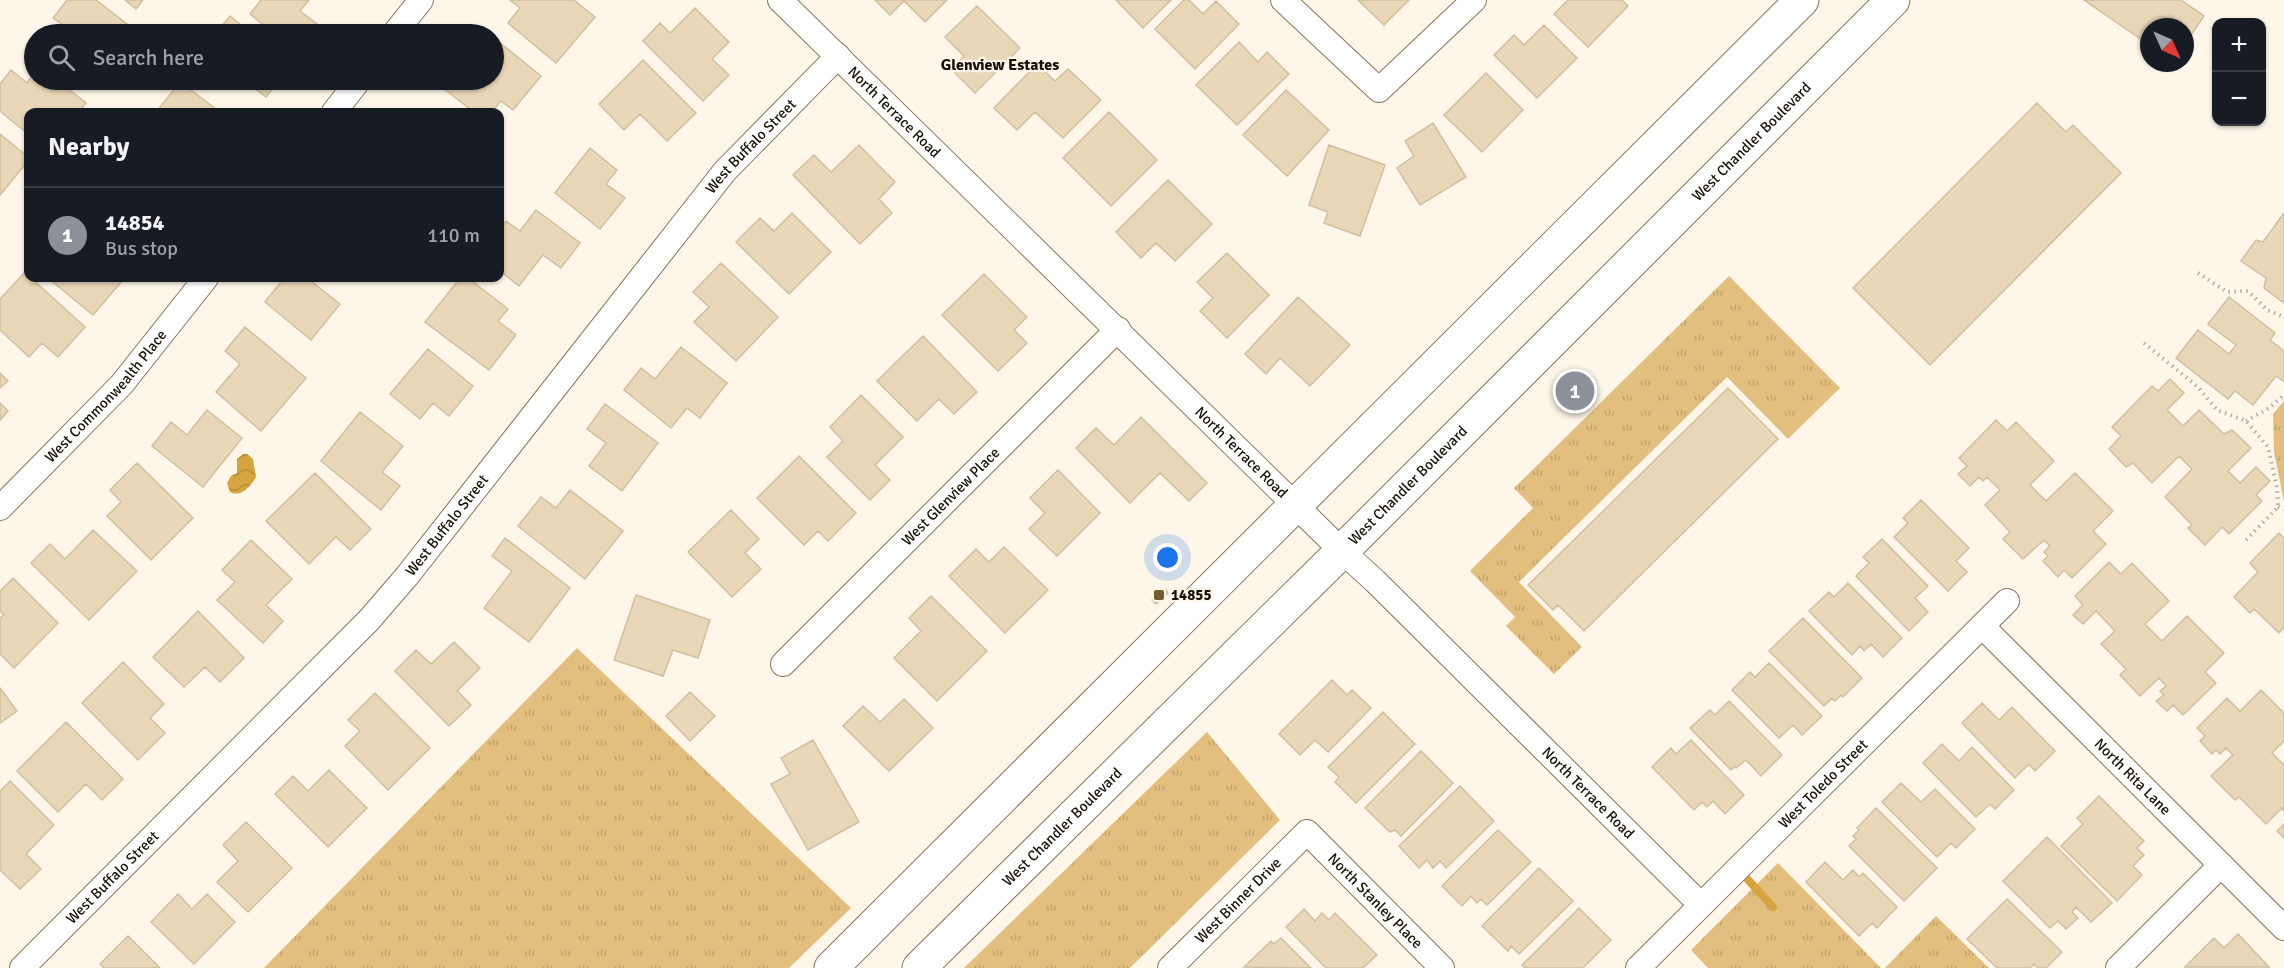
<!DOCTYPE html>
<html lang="en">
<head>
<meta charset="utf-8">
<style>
  :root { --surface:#171b24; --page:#20242c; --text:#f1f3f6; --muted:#9ea1a6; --line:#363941; --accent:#8c9099 }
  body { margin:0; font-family:Signika,sans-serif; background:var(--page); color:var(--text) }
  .controls { position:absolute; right:18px; top:18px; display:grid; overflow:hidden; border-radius:12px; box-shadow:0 2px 4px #0004 }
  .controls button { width:54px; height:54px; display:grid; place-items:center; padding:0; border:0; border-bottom:2px solid var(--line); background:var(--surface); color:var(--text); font:30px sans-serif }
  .compass { position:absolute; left:2140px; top:18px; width:54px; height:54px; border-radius:50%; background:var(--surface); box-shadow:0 2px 4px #0004; rotate:135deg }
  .you { position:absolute; left:1168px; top:558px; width:21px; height:21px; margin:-15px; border:4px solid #fff; border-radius:50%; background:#1a73e8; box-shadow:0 0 0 9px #1a73e833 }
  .badge { display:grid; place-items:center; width:39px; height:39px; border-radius:50%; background:var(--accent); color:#fff; font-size:20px; font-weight:700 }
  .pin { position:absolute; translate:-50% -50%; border:3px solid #fff; box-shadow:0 2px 6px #0006 }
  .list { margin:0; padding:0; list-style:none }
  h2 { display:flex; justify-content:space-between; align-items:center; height:78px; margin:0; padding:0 24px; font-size:26px }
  h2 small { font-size:20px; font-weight:400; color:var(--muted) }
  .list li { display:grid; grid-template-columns:39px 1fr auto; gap:18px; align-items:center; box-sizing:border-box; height:96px; padding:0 24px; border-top:2px solid var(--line) }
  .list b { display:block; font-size:22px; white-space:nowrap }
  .list p { margin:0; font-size:20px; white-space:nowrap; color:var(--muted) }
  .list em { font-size:20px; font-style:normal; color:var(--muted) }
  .icon { flex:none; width:33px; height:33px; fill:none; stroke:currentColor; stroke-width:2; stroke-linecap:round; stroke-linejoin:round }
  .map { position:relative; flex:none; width:2284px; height:968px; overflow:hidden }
  .search { position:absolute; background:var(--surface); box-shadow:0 2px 4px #0004; left:24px; top:24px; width:480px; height:66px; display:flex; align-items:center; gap:15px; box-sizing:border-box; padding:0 21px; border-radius:33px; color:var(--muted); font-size:22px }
  .panel { position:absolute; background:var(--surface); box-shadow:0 2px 4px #0004; left:24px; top:108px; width:480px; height:174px; border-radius:12px }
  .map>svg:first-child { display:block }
</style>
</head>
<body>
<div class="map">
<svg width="2284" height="968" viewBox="0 0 2284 968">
  <defs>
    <pattern id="park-tufts" width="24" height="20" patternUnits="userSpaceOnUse" patternTransform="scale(1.5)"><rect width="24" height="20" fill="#e2bf7e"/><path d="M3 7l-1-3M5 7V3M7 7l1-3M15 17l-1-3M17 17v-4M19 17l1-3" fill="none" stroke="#c1a36b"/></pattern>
    <pattern id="water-waves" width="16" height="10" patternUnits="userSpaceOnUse" patternTransform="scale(1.5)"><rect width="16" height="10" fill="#d7a53f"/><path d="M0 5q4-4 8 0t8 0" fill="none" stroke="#b88d36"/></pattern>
  </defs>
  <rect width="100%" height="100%" fill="#fef6e9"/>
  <path fill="url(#park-tufts)" d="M1729 276 1840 388 1788 439 1727 377 1519 582 1582 647 1554 674 1506 626 1515 617 1470 571 1533 508 1514 488Z
    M2284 401V502L2274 451 2273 414Z
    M577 648 851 908 789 968H264Z
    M1207 732 1280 820 1130 968H964Z
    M1778 863 1881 968H1708L1691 950Z
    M1936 916 1989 968H1885Z"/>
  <path fill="url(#water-waves)" d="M243 454H247L253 459 256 477C251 486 241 498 230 492L227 483 231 476 237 473V459Z"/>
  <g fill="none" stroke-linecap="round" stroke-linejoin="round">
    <path stroke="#d7a53f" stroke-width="8" d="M1740 871 1773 907"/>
  </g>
  <path fill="#e9d7b7" stroke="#d1bfa0" stroke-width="1.5" d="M67 0H96L136 31 134 34H55L63 25 53 18Z
    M125 0H143L136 9Z
    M261 0H309L300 11 317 24 309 34H275L250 14Z
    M510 0H574L595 17 556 63 508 23 520 8Z
    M875 0H947L925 22 904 1 890 15Z
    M1116 0H1171L1143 28Z
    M1184 0H1189L1203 14 1216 1 1239 24 1195 69 1155 29Z
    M1358 0H1409L1384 25Z
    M1568 0H1622L1628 6 1588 47 1554 14Z
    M2084 0H2181L2204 16 2185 44V27H2149L2142 40Z
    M977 6 1020 48 975 93 951 69 964 56 945 37Z
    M695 8 729 42 712 59 729 75 703 101 643 41 660 23 670 33Z
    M230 16 252 34H215Z
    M1544 25 1577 58 1537 98 1494 55 1514 35 1524 45Z
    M494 38 541 76 513 110 501 101 492 112H474L439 85 444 80H494Z
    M1239 42 1258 62 1267 52 1289 74 1237 125 1196 85Z
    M643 60 696 113 667 141 640 114 624 130 599 104Z
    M1037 64 1055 81 1068 69 1101 100 1063 138 1035 112 1017 130 994 108Z
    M11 70 27 83 34 73V80H57L86 103 79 112H28V134L0 111V84Z
    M1486 73 1523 110 1482 152 1444 115Z
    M244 80H280L266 97Z
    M180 82 220 112H156Z
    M1286 90 1329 130 1287 176 1243 135Z
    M2037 103 2066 132 2073 125 2121 173 1930 365 1853 288Z
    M1109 112 1157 160 1111 206 1063 158Z
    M1433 123 1466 177 1420 205 1397 168 1414 156 1405 141Z
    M0 134 28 157V161L0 195Z
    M859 145 895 182 879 199 892 213 860 244 793 175 814 155 831 172Z
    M1329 145 1385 165 1360 236 1324 223 1328 212 1309 205Z
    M590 148 617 170 606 184 625 198 600 229 555 193Z
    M1168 180 1212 224 1175 261 1156 243 1141 258 1116 232Z
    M536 210 580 243 561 268 543 255 519 286 500 271V230L506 221 520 231Z
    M792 213 831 252 789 294 736 242 760 218 774 231Z
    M2284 213V303L2264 288 2266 278 2241 261 2256 240 2263 242Z
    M1227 253 1269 295 1227 338 1200 311 1213 298 1197 282Z
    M721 263 778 317 736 361 694 322 709 307 693 292Z
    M25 272 28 278H31L85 327 58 357 42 343 29 357 0 330V299Z
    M984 274 1027 317 1014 330 1027 343 998 371 942 315Z
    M48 278H118L122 281 93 315Z
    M284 278H307L340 304 311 340 265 302Z
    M460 278H468L508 309 498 321 516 335 489 370 425 322Z
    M1298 297 1350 345 1310 386 1280 358 1266 374 1245 354Z
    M2229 297 2275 333 2270 340 2284 351V380L2283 381 2276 376 2253 405 2235 391 2228 399 2176 358 2198 330 2229 354 2236 345 2208 324Z
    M245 327 306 378 261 431 216 392 240 364 225 351Z
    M923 336 977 392 954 414 939 399 917 421 877 381Z
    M681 347 727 383 700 418 687 408 671 428 624 390 641 368 655 379Z
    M428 349 473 386 449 416 433 403 420 419 390 394Z
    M0 373 8 381 0 388Z
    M2170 379 2184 393 2167 410 2183 426 2199 410 2224 434 2232 430 2251 448 2228 471 2240 483 2256 467 2270 481 2256 495 2262 501 2229 534 2222 527 2205 545 2188 528 2192 525 2165 497 2192 469 2179 456 2152 483 2133 463 2126 467 2109 449 2121 436 2112 427 2152 386 2158 391Z
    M1728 388 1778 439 1584 631 1558 605 1553 610 1528 585Z
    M861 395 903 437 875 465 890 480 870 500 827 457 843 441 830 427Z
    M0 403 8 411 0 420Z
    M605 404 658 443 622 491 589 466 606 443 587 429Z
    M207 410 242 438 203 487 152 446 171 422 187 435Z
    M360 412 403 446 382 472 400 486 381 510 321 461Z
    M1141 417 1207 483 1189 501 1160 473 1130 503 1076 448 1096 428 1114 445Z
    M1996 420 2007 431 2016 422 2054 461 2030 485 2046 501 2075 473 2113 511 2093 531 2106 544 2072 578 2064 570 2058 577 2043 561 2048 556 2044 552 2050 546 2044 540 2023 559 2003 539 2010 532 1985 505 2000 490 1987 477 1983 481 1979 477 1970 486 1958 474 1967 466 1959 458Z
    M799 456 856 513 828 541 818 531 804 545 757 498Z
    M137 463 193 518 151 560 107 516 121 502 110 490Z
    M1058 470 1100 513 1057 556 1029 529 1045 513 1030 498Z
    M315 473 371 529 350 550 336 537 309 564 266 521Z
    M570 490 623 531 585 579 518 526 541 497 556 508Z
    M1921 500 1969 548 1956 561 1967 572 1948 591 1894 537 1908 523 1903 518Z
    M731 510 759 539 745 553 761 569 732 597 688 552Z
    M93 530 137 571 89 620 31 563 50 544 65 559Z
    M2279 533 2284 538V627L2279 633 2254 609 2250 613 2234 597 2258 572 2250 563Z
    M505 538 570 588 529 642 484 608 512 571 492 556Z
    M1882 539 1928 586 1915 598 1928 612 1909 631 1856 576 1869 563 1863 557Z
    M251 540 292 579 266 605 283 621 263 643 217 600 235 582 222 570Z
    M1004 547 1048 590 1005 633 949 576 976 549 989 562Z
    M2109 562 2121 574 2132 563 2169 601 2145 624 2162 641 2187 616 2224 653 2205 672 2216 683 2183 715 2173 705 2167 711 2156 701 2164 695 2160 691 2166 686 2159 678 2140 696 2120 675 2126 669 2101 644 2115 631 2096 611 2083 624 2073 615 2083 605 2075 596Z
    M13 578 58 623 14 668 0 654V618L4 615 0 611V591Z
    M1848 583 1902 638 1883 657 1871 644 1864 651 1860 646 1852 655 1809 611 1829 592 1834 597Z
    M1165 589 1168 593 1156 604 1152 600Z
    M636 595 710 620 698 658 673 650 663 676 614 660Z
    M931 596 987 651 937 701 894 658 921 631 909 618Z
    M198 611 244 658 220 682 205 667 184 687 153 657Z
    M1803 618 1862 678 1843 697 1841 695 1835 701 1832 698 1824 706 1769 651Z
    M454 642 480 668 457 691 471 705 449 726 395 671 416 650 431 664Z
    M123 662 164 704 150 718 165 733 138 760 82 703Z
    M1769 663 1822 716 1802 735 1793 725 1779 738 1732 690 1750 672 1755 677Z
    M1332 680 1347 695 1352 690 1371 708 1328 752 1315 740 1300 755 1279 734Z
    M0 688 17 711 0 723Z
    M2261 690 2284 713V741L2272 753 2284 765V811L2282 808 2266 824 2239 797 2235 800 2211 776 2233 755 2226 748 2220 754 2216 750 2212 754 2200 741 2205 736 2197 728 2227 698 2240 711Z
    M690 692 715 716 690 741 666 716Z
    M375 693 430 748 388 790 345 746 360 731 348 720Z
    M904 699 933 728 889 771 843 726 863 706 880 722Z
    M1729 701 1782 755 1761 776 1746 760 1736 768 1735 766 1731 770 1690 728 1710 710 1715 715Z
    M1982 703 1999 720 2012 707 2055 751 2035 771 2029 764 2015 778 1962 723Z
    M1383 712 1415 744 1356 803 1335 782 1339 777 1328 767Z
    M66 722 123 779 102 800 86 784 58 812 17 771Z
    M813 740 859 822 808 850 771 784 790 774 781 758Z
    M1691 740 1744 795 1725 814 1713 801 1707 807 1702 802 1694 810 1652 767 1671 748 1676 754Z
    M1942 744 1959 761 1972 747 2014 790 1995 809 1990 804 1976 817 1923 763Z
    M1421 751 1453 783 1401 836 1395 830 1390 832 1365 808Z
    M329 770 367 808 328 847 275 794 293 776 308 791Z
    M10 781 54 825 26 854 41 869 20 889 0 870V791Z
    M1901 783 1921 802 1935 789 1975 829 1956 848 1951 843 1937 857 1882 802Z
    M1460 786 1494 821 1446 868 1440 861 1433 868 1427 860 1419 868 1399 846Z
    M2099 796 2144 841 2137 848 2144 855 2133 866 2142 875 2117 901 2061 846 2083 824 2077 818Z
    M1876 808 1937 868 1904 901 1849 846 1856 839 1853 836 1859 830 1857 828Z
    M246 822 292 868 248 912 217 882 238 861 223 845Z
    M2284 824V838L2277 831Z
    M1498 830 1531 862 1487 905 1481 899 1477 903 1471 896 1462 906 1442 886Z
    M2047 837 2112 903 2091 922 2076 907 2072 912 2078 918 2066 929 2058 921 2050 928 2003 881Z
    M1825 862 1843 880 1853 870 1859 877 1863 873 1897 907 1877 928 1872 923 1859 936 1806 882Z
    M1539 868 1573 901 1519 954 1511 946 1508 951 1482 926Z
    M178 894 192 909 207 894 235 922 194 964 151 922Z
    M2007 899 2062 952 2046 968H2038L2034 964 2030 968H1997L1967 939Z
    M1579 908 1611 940 1583 968H1525L1522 965Z
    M1304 909 1315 921 1322 913 1329 920 1335 913 1377 955 1363 968H1326L1286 927Z
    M2238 934 2269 967H2185L2214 938 2224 948Z
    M128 936 160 968H104L100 964Z
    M1281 938 1311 968 1244 967 1271 941 1274 944Z"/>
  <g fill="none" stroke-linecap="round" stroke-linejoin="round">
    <g stroke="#857558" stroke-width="26">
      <g id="street">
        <path id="s1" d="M780 0 1342 551 1375 581 1701 905"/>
        <path d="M1283 0 1379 90 1474 0"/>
        <path d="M394 34 421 0"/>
        <path d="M334 112 359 80"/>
        <path id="s2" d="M0 508 122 384 206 278"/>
        <path id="s3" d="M1982 626 2284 928"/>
        <path id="s4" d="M783 664 1118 329"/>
        <path id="s5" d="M22 968 369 620 407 576 725 171 838 56"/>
        <path id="s6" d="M1170 968 1307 832 1442 968"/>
        <path id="s7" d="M1638 968 2007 601"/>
        <path d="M2118 968 2221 865"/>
      </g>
    </g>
    <g stroke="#857558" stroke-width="35">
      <g id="secondary">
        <path d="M831 968 1802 0"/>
        <path id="s8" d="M919 968 1342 551 1893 0"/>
      </g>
    </g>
    <path stroke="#b6afa3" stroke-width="4" stroke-dasharray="1.5 4.5" stroke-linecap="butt" d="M2198 273 2227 292 2248 291 2267 310 2284 317
      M2144 343 2198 387 2217 410 2246 421 2268 447 2277 488 2278 507 2244 542
      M2246 421 2269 408 2284 395
      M2278 507 2284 509"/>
    <use href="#street" stroke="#fff" stroke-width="24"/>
    <use href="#secondary" stroke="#fff" stroke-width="33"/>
  </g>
  <rect fill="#745c2d" stroke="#fef6e9" stroke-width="2" x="1153" y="589" width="12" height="12" rx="3"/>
  <g text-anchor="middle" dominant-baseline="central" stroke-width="4.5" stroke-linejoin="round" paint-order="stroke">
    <g font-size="15" fill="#161005" stroke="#fef6e9">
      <text stroke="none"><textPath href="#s1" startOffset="160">North Terrace Road</textPath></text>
      <text stroke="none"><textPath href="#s8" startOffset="1173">West Chandler Boulevard</textPath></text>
      <text stroke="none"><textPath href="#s5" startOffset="1100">West Buffalo Street</textPath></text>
      <text stroke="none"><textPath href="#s2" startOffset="154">West Commonwealth Place</textPath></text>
      <text stroke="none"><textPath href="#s1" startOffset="646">North Terrace Road</textPath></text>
      <text stroke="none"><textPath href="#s8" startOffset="687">West Chandler Boulevard</textPath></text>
      <text stroke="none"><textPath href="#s4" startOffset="237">West Glenview Place</textPath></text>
      <text stroke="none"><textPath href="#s5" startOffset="614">West Buffalo Street</textPath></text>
      <text stroke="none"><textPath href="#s3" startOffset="213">North Rita Lane</textPath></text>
      <text stroke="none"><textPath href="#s7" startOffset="261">West Toledo Street</textPath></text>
      <text stroke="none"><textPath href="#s1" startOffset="1132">North Terrace Road</textPath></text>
      <text stroke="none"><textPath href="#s8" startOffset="201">West Chandler Boulevard</textPath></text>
      <text stroke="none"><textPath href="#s5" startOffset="128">West Buffalo Street</textPath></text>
      <text stroke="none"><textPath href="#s6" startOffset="96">West Binner Drive</textPath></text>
      <text stroke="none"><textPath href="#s6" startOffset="290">North Stanley Place</textPath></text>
    </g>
    <g font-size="15" font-weight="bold" fill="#161005" stroke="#fef6e9" text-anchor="start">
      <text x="1171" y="595">14855</text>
    </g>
    <g font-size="16" font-weight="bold" fill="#161005" stroke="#fef6e9">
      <text x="1000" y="65">Glenview Estates</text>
    </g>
  </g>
</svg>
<div class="controls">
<button>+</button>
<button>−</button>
</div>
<svg class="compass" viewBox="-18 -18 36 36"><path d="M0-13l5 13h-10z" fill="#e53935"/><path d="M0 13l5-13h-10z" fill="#9ea1a6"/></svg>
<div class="you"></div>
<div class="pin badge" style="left:1575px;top:391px">1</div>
<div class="search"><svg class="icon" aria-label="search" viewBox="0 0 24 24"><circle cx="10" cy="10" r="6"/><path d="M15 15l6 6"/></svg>Search here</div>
<section class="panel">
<h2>Nearby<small></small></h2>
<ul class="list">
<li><span class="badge">1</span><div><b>14854</b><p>Bus stop</p></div><em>110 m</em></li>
</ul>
</section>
</div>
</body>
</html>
